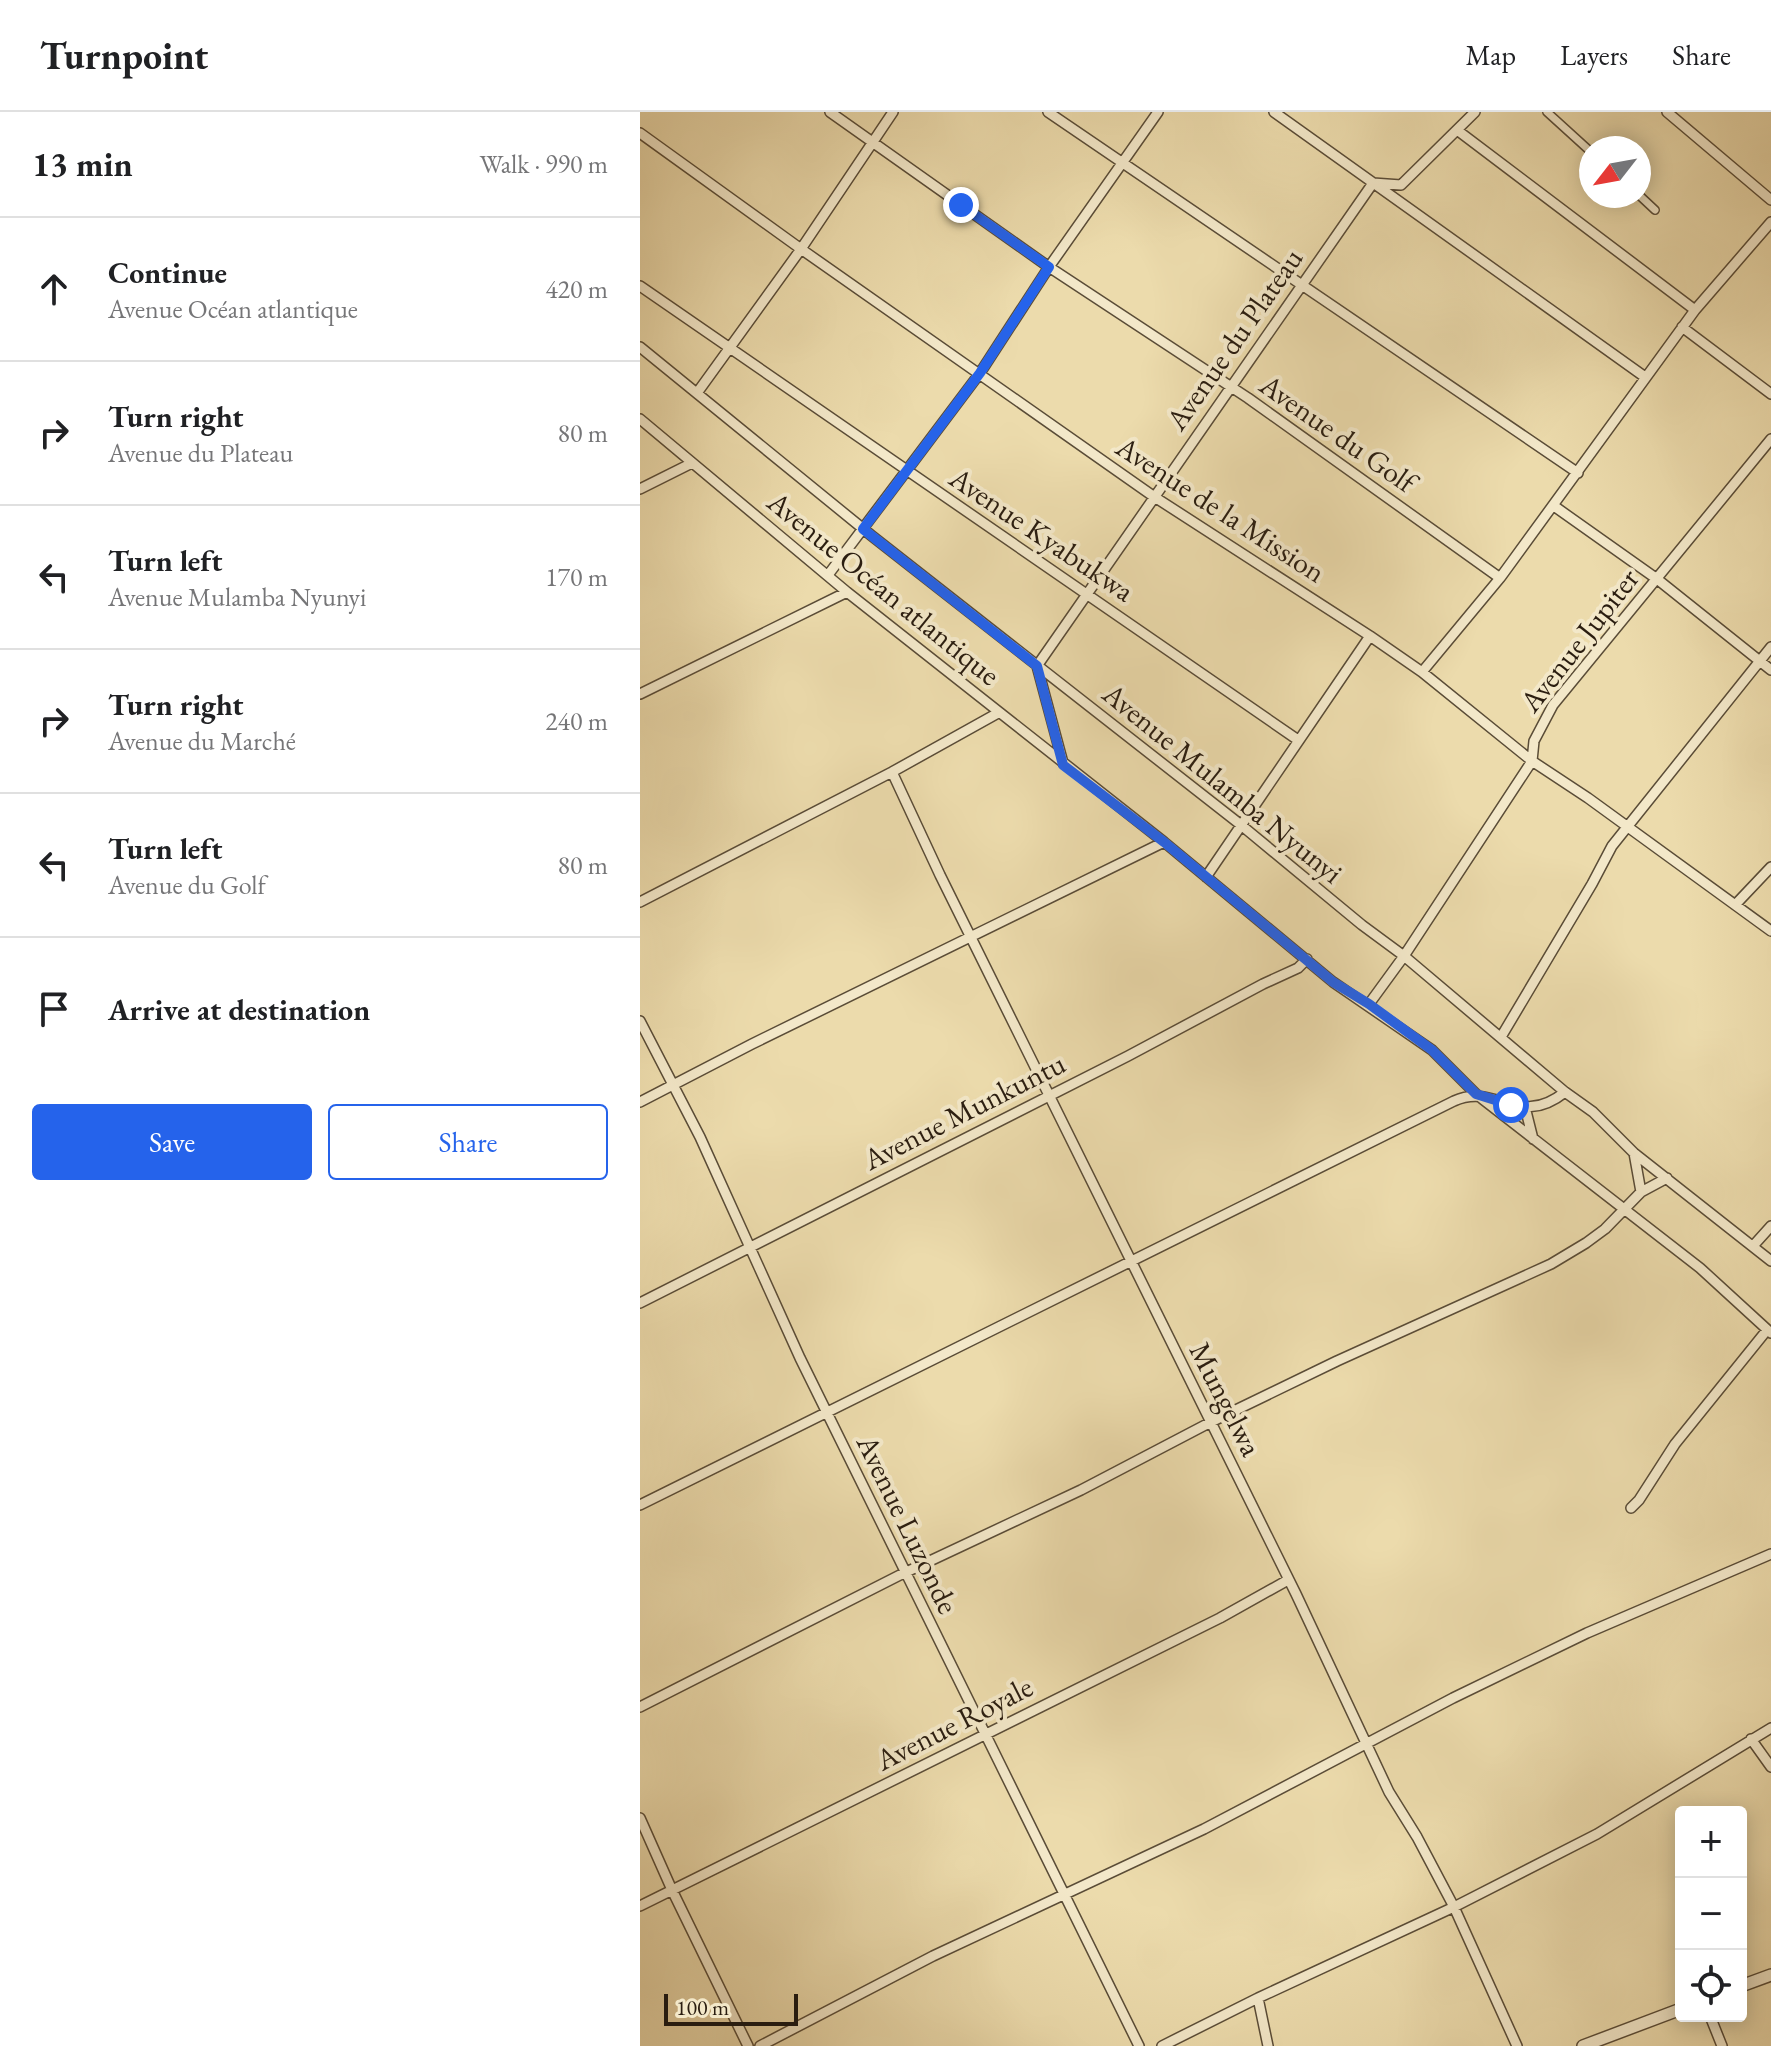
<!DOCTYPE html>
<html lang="en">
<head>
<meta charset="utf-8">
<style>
  :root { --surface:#fff; --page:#f2f2f2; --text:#202124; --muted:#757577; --line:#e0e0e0; --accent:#2563eb }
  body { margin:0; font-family:"EB Garamond",serif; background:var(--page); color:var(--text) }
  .controls { position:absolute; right:24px; bottom:24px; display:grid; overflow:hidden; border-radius:8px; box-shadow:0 4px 20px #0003 }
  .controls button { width:72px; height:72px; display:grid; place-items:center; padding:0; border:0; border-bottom:2px solid var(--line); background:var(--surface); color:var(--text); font:40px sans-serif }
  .compass { position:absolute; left:939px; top:24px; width:72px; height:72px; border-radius:50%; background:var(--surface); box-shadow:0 4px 20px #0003; rotate:239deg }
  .scale { position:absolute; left:24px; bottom:20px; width:134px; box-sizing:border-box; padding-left:8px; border:4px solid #2a1d10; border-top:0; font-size:22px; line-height:28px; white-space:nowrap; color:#2a1d10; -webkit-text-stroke:6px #f3e8c9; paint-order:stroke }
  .stop { position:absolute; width:24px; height:24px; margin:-18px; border:6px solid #2563eb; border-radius:50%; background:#fff }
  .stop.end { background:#2563eb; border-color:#fff; box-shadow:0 2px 8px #0008 }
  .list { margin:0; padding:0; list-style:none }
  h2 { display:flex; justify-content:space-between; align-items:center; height:104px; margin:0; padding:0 32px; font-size:34px }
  h2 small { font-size:26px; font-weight:400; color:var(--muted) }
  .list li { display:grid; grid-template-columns:52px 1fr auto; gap:24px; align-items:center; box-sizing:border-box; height:144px; padding:0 32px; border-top:2px solid var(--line) }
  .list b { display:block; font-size:30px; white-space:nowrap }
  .list p { margin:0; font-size:26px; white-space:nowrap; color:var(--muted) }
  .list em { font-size:26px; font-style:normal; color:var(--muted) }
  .actions { display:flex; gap:16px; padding:24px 32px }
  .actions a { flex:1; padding:18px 0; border:2px solid var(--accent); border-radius:8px; text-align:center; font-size:28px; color:var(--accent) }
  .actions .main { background:var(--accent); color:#fff }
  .icon { flex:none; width:44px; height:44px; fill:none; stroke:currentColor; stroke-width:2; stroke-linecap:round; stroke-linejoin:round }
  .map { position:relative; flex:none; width:1131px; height:1934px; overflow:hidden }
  header { display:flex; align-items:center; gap:48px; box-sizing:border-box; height:112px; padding:0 40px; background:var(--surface); border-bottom:2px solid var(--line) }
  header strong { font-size:38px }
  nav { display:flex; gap:44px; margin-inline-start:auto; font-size:28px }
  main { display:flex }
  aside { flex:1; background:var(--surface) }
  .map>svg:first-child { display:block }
</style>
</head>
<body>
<header>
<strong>Turnpoint</strong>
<nav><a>Map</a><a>Layers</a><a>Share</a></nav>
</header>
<main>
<aside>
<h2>13 min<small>Walk · 990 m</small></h2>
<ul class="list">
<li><svg class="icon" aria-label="ahead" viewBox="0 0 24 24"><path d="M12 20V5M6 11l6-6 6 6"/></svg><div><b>Continue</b><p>Avenue Océan atlantique</p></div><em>420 m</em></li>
<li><svg class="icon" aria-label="right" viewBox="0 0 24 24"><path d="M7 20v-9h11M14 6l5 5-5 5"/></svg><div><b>Turn right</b><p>Avenue du Plateau</p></div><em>80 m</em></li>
<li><svg class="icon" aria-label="left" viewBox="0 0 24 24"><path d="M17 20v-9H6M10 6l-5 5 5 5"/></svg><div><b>Turn left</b><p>Avenue Mulamba Nyunyi</p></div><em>170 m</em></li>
<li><svg class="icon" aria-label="right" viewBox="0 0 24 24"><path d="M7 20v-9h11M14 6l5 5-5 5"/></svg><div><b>Turn right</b><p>Avenue du Marché</p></div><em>240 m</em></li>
<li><svg class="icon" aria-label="left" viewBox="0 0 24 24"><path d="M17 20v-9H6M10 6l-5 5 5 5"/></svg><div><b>Turn left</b><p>Avenue du Golf</p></div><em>80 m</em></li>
<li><svg class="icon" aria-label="arrive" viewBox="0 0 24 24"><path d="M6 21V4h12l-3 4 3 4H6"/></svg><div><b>Arrive at destination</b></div></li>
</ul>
<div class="actions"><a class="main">Save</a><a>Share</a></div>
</aside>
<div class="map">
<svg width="1131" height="1934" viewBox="0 0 1131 1934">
  <rect width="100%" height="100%" fill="#ecdbac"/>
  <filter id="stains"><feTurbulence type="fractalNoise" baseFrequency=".0025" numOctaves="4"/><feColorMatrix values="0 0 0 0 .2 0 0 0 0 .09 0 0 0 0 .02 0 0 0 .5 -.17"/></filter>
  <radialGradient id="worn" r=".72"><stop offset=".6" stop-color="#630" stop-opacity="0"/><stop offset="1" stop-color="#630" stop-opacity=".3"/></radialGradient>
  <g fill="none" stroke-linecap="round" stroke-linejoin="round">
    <g stroke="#5a4c37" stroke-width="10">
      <path id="pedestrian" d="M907 0 951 40
        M999 83 1015 98"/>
    </g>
    <g stroke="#5a4c37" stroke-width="12">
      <path id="minor" d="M190 0 409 155 608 286 860 466
        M408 0 938 361
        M634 0 1005 265
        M1027 0 1131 88
        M817 18 1055 198
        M0 21 161 137 513 384 730 524 782 560 892 649 948 686 1131 819
        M0 174 658 628
        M1042 215 1131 282
        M0 235 232 424 601 713 722 813 764 844 925 980 953 1000 994 1041 1131 1149
        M57 281 161 137 253 0
        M0 307 207 480 524 730 693 870 792 938 836 982 1060 1156 1131 1221
        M0 377 52 351
        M914 394 1017 467 1131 558
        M188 463 340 261 409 155 518 0
        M782 560 860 466 1055 198 1131 110
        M0 582 207 480
        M423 651 397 554 733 71 761 73 835 0
        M252 660 300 763 656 1482 749 1680 777 1725 814 1795 877 1934
        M566 765 730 524
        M0 790 252 660 358 601
        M1095 793 1131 755
        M729 892 764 844 892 649 894 629 913 593 1131 327
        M0 909 60 1025 160 1246 499 1934
        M861 925 952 772 972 734 1131 535
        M0 990 112 932 524 730
        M885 995 893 1027
        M994 1041 1001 1080
        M1113 1134 1131 1114
        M0 1191 488 944 623 872 658 856 667 847
        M0 1393 814 989C856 970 879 1017 925 980
        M991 1396 999 1388 1035 1332 1127 1218
        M0 1595 260 1463 441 1378 571 1310 697 1249 911 1152 946 1131 965 1117 1001 1080 1027 1066
        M1111 1627 1131 1655
        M0 1706 32 1778 108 1934
        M0 1794 580 1506 648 1468
        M618 1886 628 1934
        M1070 1904 1082 1934
        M120 1934 293 1844 564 1717 813 1586 947 1521 1131 1442
        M522 1934 618 1886 814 1795 957 1722 1131 1616"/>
    </g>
    <g stroke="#5a4c37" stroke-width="14">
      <path id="tertiary" d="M1101 1874 1131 1863
        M943 1934 1041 1897"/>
    </g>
    <use href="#pedestrian" stroke="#f3e8c9" stroke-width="7"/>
    <use href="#minor" stroke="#f3e8c9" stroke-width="9"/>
    <use href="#tertiary" stroke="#f3e8c9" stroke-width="11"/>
  </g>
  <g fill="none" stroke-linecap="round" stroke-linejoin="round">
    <path stroke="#2563eb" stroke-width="10" d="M321 93 409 155 340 261 223 417 397 554 423 653 524 730 693 870 729 892 792 938 836 982 871 993"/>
  </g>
  <g text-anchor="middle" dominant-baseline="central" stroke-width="8" stroke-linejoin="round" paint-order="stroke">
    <g font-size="30" fill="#2a1d10" stroke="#f3e8c9">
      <text transform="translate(594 227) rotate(-55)">Avenue du Plateau</text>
      <text transform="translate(698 321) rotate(35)">Avenue du Golf</text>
      <text transform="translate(581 397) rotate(33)">Avenue de la Mission</text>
      <text transform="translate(402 422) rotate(34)">Avenue Kyabukwa</text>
      <text transform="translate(244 476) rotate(39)">Avenue Océan atlantique</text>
      <text transform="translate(939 528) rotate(-52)">Avenue Jupiter</text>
      <text transform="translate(583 671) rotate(39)">Avenue Mulamba Nyunyi</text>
      <text transform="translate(324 999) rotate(-27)">Avenue Munkuntu</text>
      <text transform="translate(586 1287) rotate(63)">Mungelwa</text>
      <text transform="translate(268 1412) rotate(64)">Avenue Luzonde</text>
      <text transform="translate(314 1611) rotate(-27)">Avenue Royale</text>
    </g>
  </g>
  <rect width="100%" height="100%" filter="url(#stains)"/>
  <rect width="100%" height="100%" fill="url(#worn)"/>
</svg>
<div class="controls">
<button>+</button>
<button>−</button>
<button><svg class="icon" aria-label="locate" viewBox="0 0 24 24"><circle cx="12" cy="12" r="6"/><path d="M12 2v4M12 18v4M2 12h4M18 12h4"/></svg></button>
</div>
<svg class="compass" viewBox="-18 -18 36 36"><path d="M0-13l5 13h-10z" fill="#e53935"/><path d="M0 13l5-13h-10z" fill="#757577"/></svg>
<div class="scale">100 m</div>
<div class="stop" style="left:871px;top:993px"></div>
<div class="stop end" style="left:321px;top:93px"></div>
</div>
</main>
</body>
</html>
